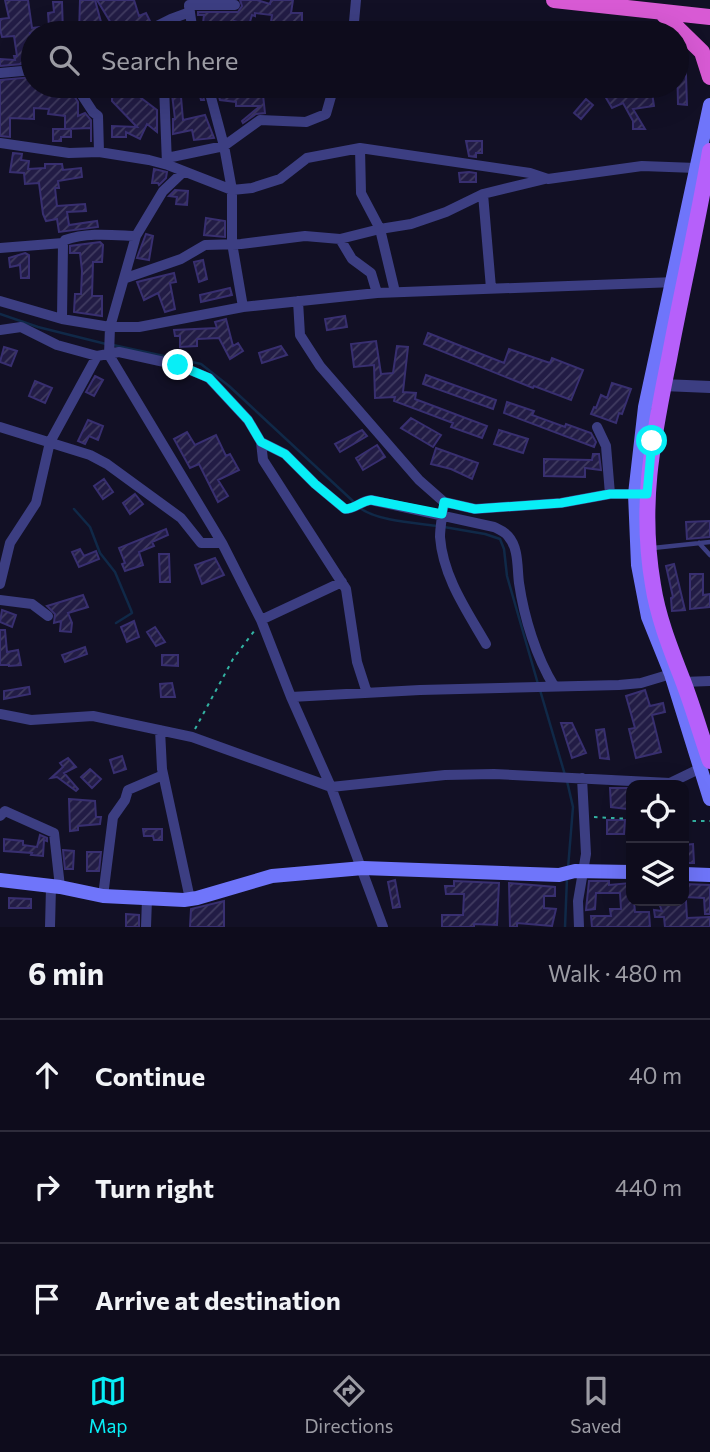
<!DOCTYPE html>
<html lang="en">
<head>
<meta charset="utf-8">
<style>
  :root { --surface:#0e0c1c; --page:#1c1a29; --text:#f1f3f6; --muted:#9b9ba3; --line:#2e2c3b; --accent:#08eef6 }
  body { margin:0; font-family:Commissioner,sans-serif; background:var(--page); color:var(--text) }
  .controls { position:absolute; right:21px; bottom:21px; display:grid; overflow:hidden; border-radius:14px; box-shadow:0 7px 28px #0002 }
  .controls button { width:63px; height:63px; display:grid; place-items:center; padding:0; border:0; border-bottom:2px solid var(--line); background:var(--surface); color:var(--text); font:35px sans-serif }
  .stop { position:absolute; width:21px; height:21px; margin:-16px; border:5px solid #08eef6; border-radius:50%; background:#fff }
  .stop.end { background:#08eef6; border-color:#fff; box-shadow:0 2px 7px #0008 }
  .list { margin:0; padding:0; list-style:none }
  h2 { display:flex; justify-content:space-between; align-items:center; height:91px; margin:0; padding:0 28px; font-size:30px }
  h2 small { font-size:23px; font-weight:400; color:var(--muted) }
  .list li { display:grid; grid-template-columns:46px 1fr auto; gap:21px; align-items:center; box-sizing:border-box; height:112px; padding:0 28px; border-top:2px solid var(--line) }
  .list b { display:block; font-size:26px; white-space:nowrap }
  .list em { font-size:23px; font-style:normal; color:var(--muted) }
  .icon { flex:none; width:38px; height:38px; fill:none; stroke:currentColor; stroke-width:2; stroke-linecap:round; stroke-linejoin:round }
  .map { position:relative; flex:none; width:710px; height:927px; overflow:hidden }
  .search { position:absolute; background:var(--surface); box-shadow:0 7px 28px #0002; left:21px; right:21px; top:21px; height:77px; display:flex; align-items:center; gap:18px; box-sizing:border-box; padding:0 24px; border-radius:38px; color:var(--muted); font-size:26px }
  .sheet { height:427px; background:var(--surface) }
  nav { display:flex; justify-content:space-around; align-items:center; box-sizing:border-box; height:98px; border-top:2px solid var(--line); background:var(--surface); font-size:19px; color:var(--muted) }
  nav a { display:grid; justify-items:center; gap:4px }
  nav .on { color:var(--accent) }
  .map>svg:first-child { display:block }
</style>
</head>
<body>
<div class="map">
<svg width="710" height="927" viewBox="0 0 710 927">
  <defs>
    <pattern id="building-hatch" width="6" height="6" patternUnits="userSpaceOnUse" patternTransform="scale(1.75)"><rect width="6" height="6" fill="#221c45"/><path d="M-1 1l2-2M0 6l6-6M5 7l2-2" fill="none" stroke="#413c61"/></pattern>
  </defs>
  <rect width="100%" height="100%" fill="#121025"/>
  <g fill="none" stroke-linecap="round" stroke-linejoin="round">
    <path stroke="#102948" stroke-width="2.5" d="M0 314 38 327 106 344
      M113 345 201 364 229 386 355 503
      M360 508C377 521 416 523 438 526
      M74 509 90 527 100 553 115 572 131 610 132 613 116 623
      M444 527 485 534 500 539 504 549 507 576 538 684
      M540 690 565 775
      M567 781 573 807 568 868
      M565 927 567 878"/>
  </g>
  <path fill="url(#building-hatch)" stroke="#382f70" stroke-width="2" d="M5 0H28L32 28 49 26 48 13 54 12 53 2H62L63 33H30L33 47V63L0 66V59L15 60 14 56H17L14 36 2 37 0 29V19L9 18Z
    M80 0H95L104 33H79Z
    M97 0H134L139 16 146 13 150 21 139 27 134 33H117Z
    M240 0H257L270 4 271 0H293L291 13H302V28L271 22 272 15 255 13V16L252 15 249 25 234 21 233 33 202 31 204 15H198V12H238L242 6Z
    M677 58H681L686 75 687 105 678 104Z
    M33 77V86L69 88 78 102V116L85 113 91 120V142V128L65 129V116L48 114 49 109 34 108V119L10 118V137L0 136V80Z
    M171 86H201L204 100H201L199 93 181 97 183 120 205 115 214 138 194 140 192 130 173 134V119H175Z
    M216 86H240V91H247V97L263 95 265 113 256 114 243 123 242 121 260 106H236V102L220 100Z
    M599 86H651L654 106 633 109 645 129H633V121L623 103 612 108Z
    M112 89H127V93L137 95 157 110V132L147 124 140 139 126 132V137H112V126L137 127 112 101Z
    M586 99 593 105 581 119 574 113Z
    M53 129H71V137H61V141H53Z
    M466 141H482V153H476V157L469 156Z
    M13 153 22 154 21 160 29 161 28 169 45 168V164H62L63 170 81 168 82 177 58 181 59 188H55L57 206 85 204 86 211 67 212 69 225 97 221 98 227 59 232 57 219 46 221 43 214 39 183 25 184 24 173 10 172Z
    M154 169 167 172 166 178 159 185 158 183H152Z
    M469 172 476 173V182H460L459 173Z
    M175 190 188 191 187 205 176 204 177 197 169 196Z
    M206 218 225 221V237L204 235Z
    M146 234 153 236 149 260 137 258Z
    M100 242 103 245 102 262H93L92 296H102V316L74 312 75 294H81L82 271 80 253H70V246Z
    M25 253 29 255V278H21L20 265 10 267 9 258Z
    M203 260 207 279 199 282 194 262Z
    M174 273 176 282 170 283 175 309 165 312 158 293 144 300 137 282Z
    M230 288 232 295 201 302 200 295Z
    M345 316 347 327 327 330 325 319Z
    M226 319 233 346 238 343 243 351 230 359 219 338 197 339V346L180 347V336H175L174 330 217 328 215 322Z
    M428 333 504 363 509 349 550 363 552 358 583 370 571 400 534 386 533 388 424 344Z
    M376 341 381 374 393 373 397 346 408 347 403 392 416 393 415 399 487 426 482 438 451 427 453 423 394 401 395 397 375 398 374 365 354 367 351 344Z
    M281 346 287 355 262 363 259 353Z
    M4 347 17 351 11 366 0 362Z
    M426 375 496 400 493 409 423 384Z
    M95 376 103 380 94 396 86 392Z
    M35 381 52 388 45 403 29 396Z
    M612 383 631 389 622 414 619 413 616 423 591 414 594 407 596 408 601 395 607 398Z
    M507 402 534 411 532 415 565 427 566 424 591 433 596 442 594 447 504 413Z
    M411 418 441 435 433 447 401 428Z
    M88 420 103 426 98 440 89 436 85 444 78 441Z
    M362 430 367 436 340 452 335 444Z
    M499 430 528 439 523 453 494 444Z
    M187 432 195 445 216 435 226 456 230 454 239 470 218 480 228 496 218 502 199 464 190 468 174 439Z
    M377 445 385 457 363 470 356 458Z
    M436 448 478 463 472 479 451 469 431 464Z
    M593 454H599L601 470 585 468V477L544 476V459L592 460Z
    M104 479 113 492 103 499 94 486Z
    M135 494 143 504 130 514 123 503Z
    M710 521V537L687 539 686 522Z
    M166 529 168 535 152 542 154 546 139 552 143 565 125 571 122 564 125 563 119 548Z
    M80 549 84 556 96 551 99 559 79 567 72 552Z
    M159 554H169L170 582H160Z
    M215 558 224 575 202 584 195 565Z
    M674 564 685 610 672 611 671 598 673 597 666 566Z
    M690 574H703V595L710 594V607L690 609Z
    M83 595 88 607 68 613 72 623 71 632 60 631 61 621 54 623 55 614 47 606Z
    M2 610 16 615 12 627 0 622Z
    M134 621 139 637 127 642 121 627Z
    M155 627 165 642 156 646 147 632Z
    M0 630H5L7 652 18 650 21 665 9 666V665H0Z
    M85 647 87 654 65 662 62 655Z
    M162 655H178V666L162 665Z
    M172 683 175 697H161L160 684Z
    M29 687 30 694 4 699V691Z
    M645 690 650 706 663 703 665 712 652 715 661 752 636 758 629 729 635 728 626 696Z
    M561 723H572L586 753 572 758Z
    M604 729 609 759 600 758 596 730Z
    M122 756 126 769 114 773 110 760Z
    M68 758 76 767 64 773 78 789 76 791 57 777 51 778 63 767 60 763Z
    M90 769 101 779 92 788 81 777Z
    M610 788H630L631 803 627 809 611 807Z
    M69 799 95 801 96 817H101L100 824 78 826V830L70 831Z
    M607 820H625L624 834H607Z
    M143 829H162V840H154L153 836H144Z
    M40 835 47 838V841L44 840 43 856 31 855 32 853 4 851V839L23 841V845L37 847Z
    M693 844 694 863H684V845Z
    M63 850 74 851 73 869H65Z
    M87 852H101L99 871H87Z
    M395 880 400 907 393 908 388 882Z
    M454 881 499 883 497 925 474 924V927H442V915H463L464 894H446L445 886H454Z
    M589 881H609V885L630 883V899L634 901 635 912H649L650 927H592L591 916H611L610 909H621L620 893H596L595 909 586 910Z
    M509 883 555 887V896H544V908L556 909 552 926 517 923V927H510Z
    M685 884 710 885V914H705L704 898 685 897Z
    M9 898 31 899V908H9Z
    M224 901V927H190L191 909Z
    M658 901H686L687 918 710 917V927H665L664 917H655L654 910 662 911Z
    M126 914 139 915V927H126Z"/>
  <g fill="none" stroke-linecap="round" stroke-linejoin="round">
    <path stroke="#33b3a3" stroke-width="2" stroke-dasharray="3.5 5" stroke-linecap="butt" d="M195 729 233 659 255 630
      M594 817 631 819
      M684 821H710"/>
    <path stroke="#3c3e82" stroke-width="4.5" d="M699 543 710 555
      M653 548 710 542"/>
    <path stroke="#3c3e82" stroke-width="10" d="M189 5H235
      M189 6 193 33
      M143 33 171 19
      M171 33V19L190 12
      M353 33 356 0
      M0 73 33 70
      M76 86 93 112 98 116 99 152
      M164 86 167 164
      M208 86 224 146 232 190V243L243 307
      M0 143 69 153 99 152 149 160 168 165 232 190 252 188 280 179 307 158 360 148 530 173 548 179 642 166 696 168
      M360 148 361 193 380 229 395 292
      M167 158 224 146 260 120 306 122 326 114 334 86
      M183 172 163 191 136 236 110 327 109 355 222 543 261 620 291 697 331 787 383 927
      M483 194 491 288
      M340 239 352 259 371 273 377 293
      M0 248 63 243 65 240C88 232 112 235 136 236
      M126 278 181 259 205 245 241 244 305 236 340 239 380 229 411 224 446 212 483 194 545 179
      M0 301 62 319 110 327H139L243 307 377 293 676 282
      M298 301 300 335 320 366 419 480 444 502 475 509 561 503 610 494H638
      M62 319 63 243
      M0 330 21 327 57 345 97 356 119 352 178 365 209 378 248 420 261 442 263 460 346 589 357 662 367 693
      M0 427 90 455 107 464 181 518 201 543H222
      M597 427 606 446 610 494
      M261 442 285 454 315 484 345 509C355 509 361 501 371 500L494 527C498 529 505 532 508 536 519 548 517 568 519 583 524 617 536 657 554 686
      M443 509C442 518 440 528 440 537 443 577 467 611 486 644
      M0 584 10 543 36 503 50 442 97 356
      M0 600 32 604 48 616
      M261 620 342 582
      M683 682 710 681
      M291 697 420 690 619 685 641 683 671 674
      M0 714 31 720 93 716 192 737 331 787 445 775 494 774 670 783 701 768
      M160 730 162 769 190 899
      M0 816 5 811 54 833 60 887
      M103 896 113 817 125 800 128 790 163 775
      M50 927 51 887
      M146 927 147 899
      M579 927 578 901 586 854 582 778"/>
    <path stroke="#3c3e82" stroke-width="12" d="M663 385 710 387"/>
    <path stroke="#6f75fa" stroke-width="14" d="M710 105 645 407 635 494 638 565 648 617 671 674 710 799
      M684 874 710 875
      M0 880 60 887 103 896 184 900 197 898 272 876 363 868 559 875 575 871 631 872"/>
    <path stroke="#b660fa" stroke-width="16" d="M710 151C698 221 682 290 669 359 653 439 639 503 653 585 658 618 671 650 683 681 693 707 701 735 710 761"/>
    <path stroke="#d85ad4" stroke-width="16" d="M554 0 710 17
      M661 12 702 52 710 77"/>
  </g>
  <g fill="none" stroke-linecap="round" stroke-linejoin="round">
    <path stroke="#08eef6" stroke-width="9" d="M178 365 209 378 248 420 261 442 285 454 315 484 345 509C355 509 361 501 371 500L442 514 444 502 475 509 561 503 610 494H647L652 441"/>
  </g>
</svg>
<div class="controls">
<button><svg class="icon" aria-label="locate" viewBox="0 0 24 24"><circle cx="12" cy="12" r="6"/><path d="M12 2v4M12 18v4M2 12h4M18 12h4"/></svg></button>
<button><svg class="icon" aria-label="layers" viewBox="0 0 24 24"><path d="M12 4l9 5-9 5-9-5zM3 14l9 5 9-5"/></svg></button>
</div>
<div class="stop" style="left:652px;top:441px"></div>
<div class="stop end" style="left:178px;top:365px"></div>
<div class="search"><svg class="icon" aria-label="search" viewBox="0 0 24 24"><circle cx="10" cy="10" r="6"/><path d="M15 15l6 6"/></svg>Search here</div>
</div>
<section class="sheet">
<h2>6 min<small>Walk · 480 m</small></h2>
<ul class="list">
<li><svg class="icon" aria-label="ahead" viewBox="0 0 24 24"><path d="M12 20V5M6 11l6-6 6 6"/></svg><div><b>Continue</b></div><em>40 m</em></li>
<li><svg class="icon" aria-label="right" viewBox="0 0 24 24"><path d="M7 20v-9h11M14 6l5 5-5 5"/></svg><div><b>Turn right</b></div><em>440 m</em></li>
<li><svg class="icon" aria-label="arrive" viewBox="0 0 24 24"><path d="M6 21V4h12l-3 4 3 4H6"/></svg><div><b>Arrive at destination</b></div></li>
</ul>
</section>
<nav>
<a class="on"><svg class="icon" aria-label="map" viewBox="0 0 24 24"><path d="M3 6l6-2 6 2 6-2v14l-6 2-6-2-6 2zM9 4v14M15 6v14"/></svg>Map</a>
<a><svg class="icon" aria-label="directions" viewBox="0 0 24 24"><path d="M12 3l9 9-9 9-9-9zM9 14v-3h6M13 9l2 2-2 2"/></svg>Directions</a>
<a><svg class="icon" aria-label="saved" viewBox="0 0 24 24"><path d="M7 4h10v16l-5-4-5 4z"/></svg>Saved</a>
</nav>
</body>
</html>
